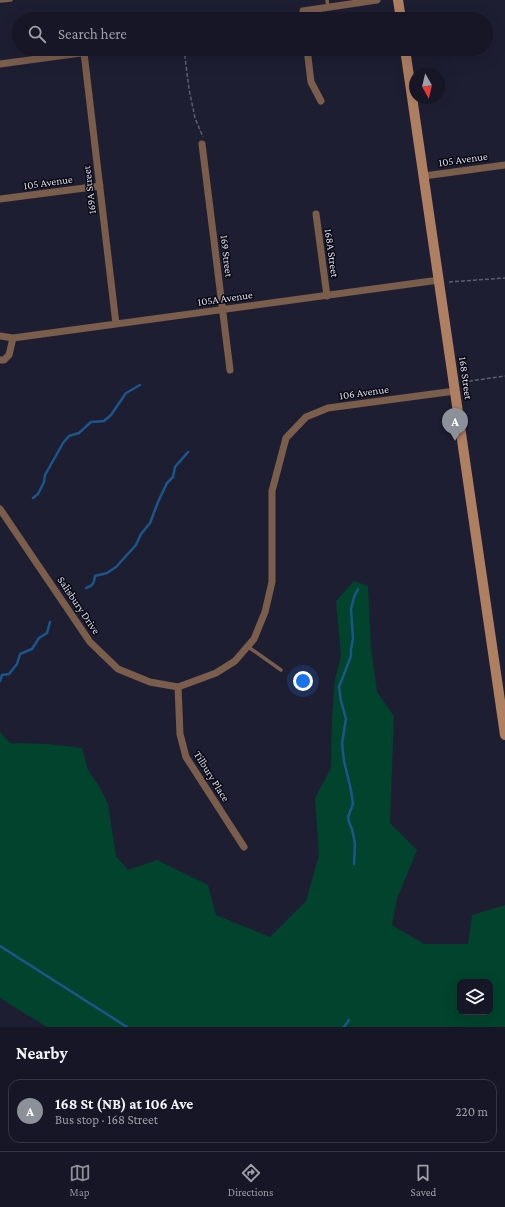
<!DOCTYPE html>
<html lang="en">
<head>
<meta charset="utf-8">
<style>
  :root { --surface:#161626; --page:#232332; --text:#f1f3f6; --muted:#9e9fa7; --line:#353543; --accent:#8c9099 }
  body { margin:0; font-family:"Crimson Pro",serif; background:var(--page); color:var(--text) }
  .controls { position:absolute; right:12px; bottom:12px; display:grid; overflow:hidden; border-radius:8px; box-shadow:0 4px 16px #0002 }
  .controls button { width:36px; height:36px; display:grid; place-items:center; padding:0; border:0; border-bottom:1px solid var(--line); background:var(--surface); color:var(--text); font:20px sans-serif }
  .compass { position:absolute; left:409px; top:68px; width:36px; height:36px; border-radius:50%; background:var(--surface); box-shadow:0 4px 16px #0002; rotate:172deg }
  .you { position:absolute; left:303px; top:681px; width:14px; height:14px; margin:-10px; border:3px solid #fff; border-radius:50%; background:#1a73e8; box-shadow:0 0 0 6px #1a73e833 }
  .badge { display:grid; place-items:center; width:26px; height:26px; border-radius:50%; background:var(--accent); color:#fff; font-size:13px; font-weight:700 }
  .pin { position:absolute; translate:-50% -33px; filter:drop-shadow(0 1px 2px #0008) }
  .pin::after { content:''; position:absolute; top:21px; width:14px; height:12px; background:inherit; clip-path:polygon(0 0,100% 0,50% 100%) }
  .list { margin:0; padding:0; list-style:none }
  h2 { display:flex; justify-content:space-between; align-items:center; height:52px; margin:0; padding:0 16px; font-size:17px }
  h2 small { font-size:13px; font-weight:400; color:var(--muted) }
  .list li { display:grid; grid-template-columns:26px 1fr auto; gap:12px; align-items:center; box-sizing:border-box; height:64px; margin:0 8px 8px; padding:0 8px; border:1px solid var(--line); border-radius:12px }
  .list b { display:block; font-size:15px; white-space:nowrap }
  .list p { margin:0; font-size:13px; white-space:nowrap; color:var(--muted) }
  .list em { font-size:13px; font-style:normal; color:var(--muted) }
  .icon { flex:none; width:22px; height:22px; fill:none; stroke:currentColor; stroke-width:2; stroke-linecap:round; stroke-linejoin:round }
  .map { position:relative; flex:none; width:505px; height:1027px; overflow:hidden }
  .search { position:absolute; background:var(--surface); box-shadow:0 4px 16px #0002; left:12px; right:12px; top:12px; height:44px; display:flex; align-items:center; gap:10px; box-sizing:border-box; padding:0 14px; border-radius:22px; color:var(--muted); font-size:15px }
  .sheet { height:124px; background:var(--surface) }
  nav { display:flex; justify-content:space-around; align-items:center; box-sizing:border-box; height:56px; border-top:1px solid var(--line); background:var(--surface); font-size:11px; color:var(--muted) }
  nav a { display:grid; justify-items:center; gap:2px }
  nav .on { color:var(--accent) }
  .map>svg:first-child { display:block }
</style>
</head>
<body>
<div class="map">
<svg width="505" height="1027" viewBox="0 0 505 1027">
  <rect width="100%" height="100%" fill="#1e1e33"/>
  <path fill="#01432d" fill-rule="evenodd" d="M354 581 368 586 371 647 377 692 394 716 390 823 417 850 397 899 392 925 424 944H468L472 915 505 905V1027H47L0 998V732L10 743 48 744 82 748 88 770 99 786 108 804 116 856 128 870 157 860 208 885 216 915 270 937 306 901 319 855 315 798 331 768 332 719 335 679 341 656 336 601ZM460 982H490V1012H460Z"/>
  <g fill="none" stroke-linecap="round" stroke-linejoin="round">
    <path stroke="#1b568b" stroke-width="2.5" d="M33 498 38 494 44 482 45 475 63 443 69 436 79 433 91 422 104 421 111 415 126 393 140 385
      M86 588C93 586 94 583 95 576L107 573 116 567 136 545 141 534 150 523 158 502 167 483 173 477 175 467 188 452
      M0 681 2 675 9 674 17 664 20 654 32 649 39 638 47 633 50 622
      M354 864 355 844 352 829 349 822 348 817 353 804 351 790 344 761 342 743 346 719 341 701 339 687 351 656V649L353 639 351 609 354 597 358 589
      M0 946 127 1027
      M344 1027 349 1020"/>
    <path stroke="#5d5d70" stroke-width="1.5" stroke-dasharray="4 2" stroke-linecap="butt" d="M184 49 189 89 195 118 203 137
      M449 282 505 278
      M463 382 505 376"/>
    <path stroke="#7b5d4c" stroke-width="3.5" d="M327 0 328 7
      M0 1 11 0
      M247 646 281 670"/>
    <path stroke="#7b5d4c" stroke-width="7" d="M304 19 303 11 377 0
      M307 49 311 82 321 101
      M84 53 116 324
      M0 64 110 49
      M202 144 230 370
      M424 176 505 165
      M0 199 100 186
      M316 214 327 296
      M0 336 13 338 439 280
      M0 360H4L9 355 13 338
      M0 509 90 642 118 669 150 682 178 687 216 673 235 661 254 639 265 612 272 582V491L286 438 306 417 328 408 455 391
      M178 687 180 734 186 757 244 847"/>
    <path stroke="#af7f62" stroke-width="10" d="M398 0 401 19
      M405 49 505 735"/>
  </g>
  <g text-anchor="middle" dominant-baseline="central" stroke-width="3" stroke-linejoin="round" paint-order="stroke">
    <g font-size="11" fill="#dcddec" stroke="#090913">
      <text transform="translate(463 159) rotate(-8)">105 Avenue</text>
      <text transform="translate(48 182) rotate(-8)">105 Avenue</text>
      <text transform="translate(89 190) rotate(-97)">169A Street</text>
      <text transform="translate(332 253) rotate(82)">168A Street</text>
      <text transform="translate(227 256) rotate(83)">169 Street</text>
      <text transform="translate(225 298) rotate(-8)">105A Avenue</text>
      <text transform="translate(466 378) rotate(82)">168 Street</text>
      <text transform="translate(364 392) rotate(-8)">106 Avenue</text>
      <text transform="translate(79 605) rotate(56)">Salisbury Drive</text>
      <text transform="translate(212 776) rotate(58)">Tilbury Place</text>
    </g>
  </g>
</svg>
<div class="controls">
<button><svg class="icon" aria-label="layers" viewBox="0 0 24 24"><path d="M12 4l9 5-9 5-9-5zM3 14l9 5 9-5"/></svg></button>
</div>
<svg class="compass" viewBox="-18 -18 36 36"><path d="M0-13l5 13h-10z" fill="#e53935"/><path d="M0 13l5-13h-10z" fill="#9e9fa7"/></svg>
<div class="you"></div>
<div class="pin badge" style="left:455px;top:441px">A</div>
<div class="search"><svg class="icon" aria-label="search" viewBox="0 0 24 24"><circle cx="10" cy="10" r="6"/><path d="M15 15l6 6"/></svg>Search here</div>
</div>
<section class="sheet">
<h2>Nearby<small></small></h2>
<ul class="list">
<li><span class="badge">A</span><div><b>168 St (NB) at 106 Ave</b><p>Bus stop · 168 Street</p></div><em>220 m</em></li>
</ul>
</section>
<nav>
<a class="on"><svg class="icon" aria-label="map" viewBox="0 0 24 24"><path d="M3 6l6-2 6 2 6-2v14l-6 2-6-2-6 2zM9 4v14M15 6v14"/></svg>Map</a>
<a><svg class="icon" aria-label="directions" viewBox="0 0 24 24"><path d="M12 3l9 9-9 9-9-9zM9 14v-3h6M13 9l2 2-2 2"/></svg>Directions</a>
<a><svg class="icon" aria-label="saved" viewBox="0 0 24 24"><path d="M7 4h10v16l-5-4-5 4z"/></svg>Saved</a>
</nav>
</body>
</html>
